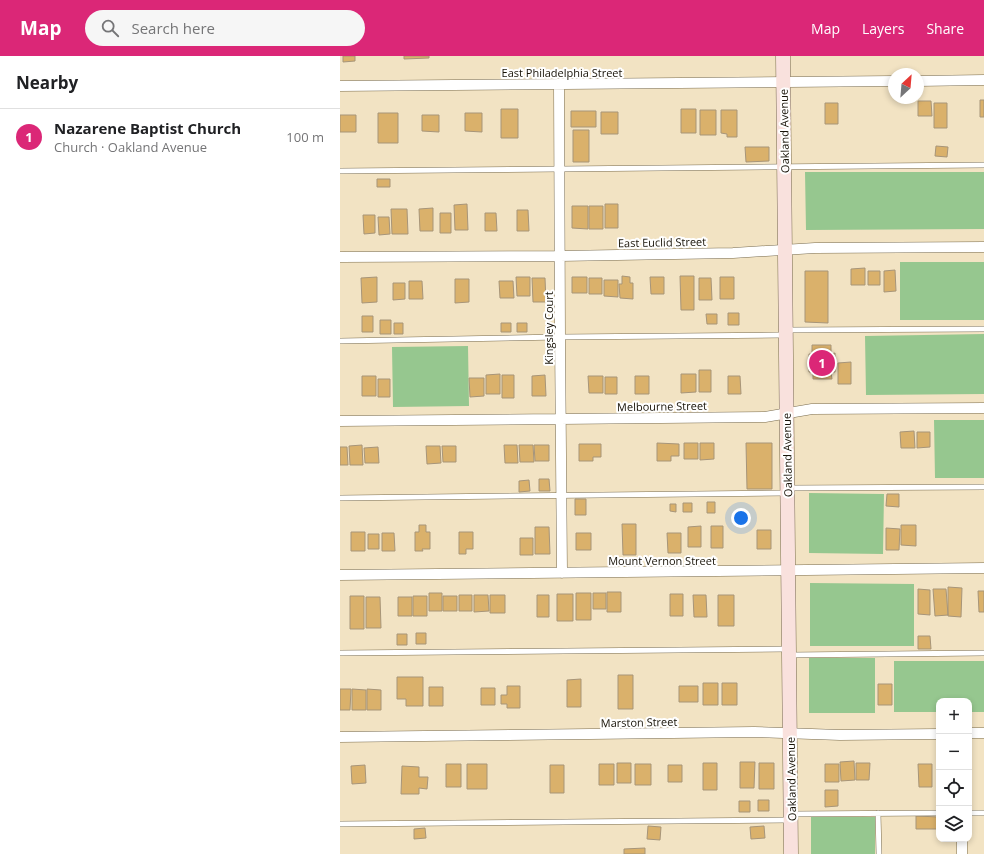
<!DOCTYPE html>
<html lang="en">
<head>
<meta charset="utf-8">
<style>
  :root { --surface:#fff; --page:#f6f6f6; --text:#202124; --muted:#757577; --line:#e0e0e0; --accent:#db2777 }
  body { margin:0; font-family:"Open Sans",sans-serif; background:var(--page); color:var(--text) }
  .controls { position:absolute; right:12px; bottom:12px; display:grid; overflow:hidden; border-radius:8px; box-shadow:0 2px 6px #0003 }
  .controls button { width:36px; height:36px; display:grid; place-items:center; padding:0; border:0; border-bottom:1px solid var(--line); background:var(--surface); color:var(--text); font:20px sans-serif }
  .compass { position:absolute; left:548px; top:12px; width:36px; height:36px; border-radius:50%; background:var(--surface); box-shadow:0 2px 6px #0003; rotate:26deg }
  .you { position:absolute; left:401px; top:462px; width:14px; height:14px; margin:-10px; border:3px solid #fff; border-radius:50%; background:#1a73e8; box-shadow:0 0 0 6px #1a73e833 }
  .badge { display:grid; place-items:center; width:26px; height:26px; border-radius:50%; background:var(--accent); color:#fff; font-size:13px; font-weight:700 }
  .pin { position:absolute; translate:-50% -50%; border:2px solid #fff; box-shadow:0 1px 4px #0006 }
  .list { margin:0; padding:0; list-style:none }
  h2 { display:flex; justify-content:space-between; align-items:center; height:52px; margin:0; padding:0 16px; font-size:17px }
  h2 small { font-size:13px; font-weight:400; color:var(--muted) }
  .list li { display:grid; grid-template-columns:26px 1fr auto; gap:12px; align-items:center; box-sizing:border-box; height:56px; padding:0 16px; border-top:1px solid var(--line) }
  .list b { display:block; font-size:15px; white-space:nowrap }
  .list p { margin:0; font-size:13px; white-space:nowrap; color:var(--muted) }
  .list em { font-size:13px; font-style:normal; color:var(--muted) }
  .icon { flex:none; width:22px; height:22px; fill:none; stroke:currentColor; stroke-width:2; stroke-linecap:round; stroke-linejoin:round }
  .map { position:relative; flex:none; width:644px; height:798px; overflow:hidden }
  header { display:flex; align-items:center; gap:24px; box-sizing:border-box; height:56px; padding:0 20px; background:var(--accent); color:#fff }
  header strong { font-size:19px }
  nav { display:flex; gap:22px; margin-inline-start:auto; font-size:14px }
  .search { width:280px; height:36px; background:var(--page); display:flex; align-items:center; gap:10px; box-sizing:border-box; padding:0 14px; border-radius:22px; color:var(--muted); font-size:15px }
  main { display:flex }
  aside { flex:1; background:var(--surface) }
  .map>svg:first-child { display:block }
</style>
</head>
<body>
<header>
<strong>Map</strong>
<div class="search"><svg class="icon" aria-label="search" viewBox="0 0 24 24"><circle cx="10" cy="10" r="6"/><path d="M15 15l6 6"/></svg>Search here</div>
<nav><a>Map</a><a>Layers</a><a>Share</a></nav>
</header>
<main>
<aside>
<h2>Nearby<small></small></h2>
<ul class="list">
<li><span class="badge">1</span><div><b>Nazarene Baptist Church</b><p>Church · Oakland Avenue</p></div><em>100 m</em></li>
</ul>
</aside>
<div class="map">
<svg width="644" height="798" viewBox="0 0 644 798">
  <rect width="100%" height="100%" fill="#f2e3c3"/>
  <path fill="#96c78f" d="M465 116H644V173L466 174Z
    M560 206H644V264H560Z
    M644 278V338L526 339 525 280Z
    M128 290 129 350 53 351 52 291Z
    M594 364H644V422H595Z
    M469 437 544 438 543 498 469 497Z
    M470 527 574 528V590H470Z
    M469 602H535V657H469Z
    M554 605H644V656H629V645H599V656H554Z
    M471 761H535V798H471Z"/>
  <path fill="#dab16b" stroke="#a79579" d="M3 0H15V5L3 6Z
    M64 0H89V2L64 3Z
    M640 44H644V61H640Z
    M578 45H591L592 60H578Z
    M485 47H498V68H485Z
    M594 47H607V72H594Z
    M161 53H178V82H161Z
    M341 53H356V77H341Z
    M360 54H376V79H360Z
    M381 54H397V81H387V78L381 77Z
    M231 55H256V71H231Z
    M261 56H278V78H261Z
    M38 57H58V87H38Z
    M125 57H142V76L125 75Z
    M0 59H16V76H0Z
    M82 59H99V76L82 75Z
    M233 74H249V106H233Z
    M596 90 608 91 607 101 595 100Z
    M405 91H429V105L406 106Z
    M37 123H50V131H37Z
    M127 148 128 174H115L114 149Z
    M265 148H278V172H265Z
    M232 150H248V173L232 172Z
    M249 150H263V173H249Z
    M93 152V175H80L79 153Z
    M51 153H67L68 178H52Z
    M177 154H188L189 175H177Z
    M100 157H111V177H100Z
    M145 157H156L157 175H145Z
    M23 159H35V177L24 178Z
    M38 161H49L50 178 39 179Z
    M525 212V229H511V213Z
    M555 214 556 235 544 236V215Z
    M465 215H488V267L465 266Z
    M528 215H540V229H528Z
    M282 220 290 221V227H293V243L280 242 279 228H282Z
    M340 220H354V254H341Z
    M37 221V246L22 247 21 222Z
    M176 221H190V240H177Z
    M232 221H247V237H232Z
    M310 221H324V238H311Z
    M380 221H394V243H380Z
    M192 222H205L206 246H193Z
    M249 222H262V238H249Z
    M359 222H371L372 244H359Z
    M115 223H129V246L115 247Z
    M264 224H278V241L264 240Z
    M69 225H82L83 243H69Z
    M159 225H173L174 242H160Z
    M53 227H65V243L53 244Z
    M388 257H399V269H388Z
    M366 258H377V268H367Z
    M22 260H33V276H22Z
    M40 264H51V278H40Z
    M54 267H63V278H54Z
    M161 267H171V276H161Z
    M177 267H187V276H177Z
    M472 289H491V298L495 297V316H491L492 323H473V316H469V298H472Z
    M511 306V328H498V307Z
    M359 314H371V336H359Z
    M160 318V338H146V319Z
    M341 318H356V336L341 337Z
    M162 319H174V342H162Z
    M205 319 206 340H192V320Z
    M22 320H36V340H22Z
    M248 320H263V337H249Z
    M295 320H309V338H295Z
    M388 320H400L401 338H388Z
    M265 321H277V338H265Z
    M129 322H144V340L130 341Z
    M38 323H50V341H38Z
    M574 375 575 392H561L560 376Z
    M577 376H590V391L577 392Z
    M317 387 339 388V400H331V405H317Z
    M344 387H358V403H344Z
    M360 387H374V403L360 404Z
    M406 387H432V433H407Z
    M239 388H261V401H253V405H239Z
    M22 389 23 409H10L9 390Z
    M164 389H177L178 407H165Z
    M179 389H193L194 406H180Z
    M194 389H209V405H195Z
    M86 390H100L101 407 87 408Z
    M102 390H116V406H103Z
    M0 391H7L8 409H0Z
    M38 391 39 407H25L24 392Z
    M199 423H209L210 435H199Z
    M189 424 190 435 179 436V425Z
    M547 438H559V451L546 450Z
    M235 443H246V459H235Z
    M367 446H375V457H367Z
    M343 447H352V456H343Z
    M330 448H336V456L330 455Z
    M282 468H296V499H283Z
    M79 469H86V476H90V493H82L83 495H75V476H79Z
    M561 469H576V490L561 489Z
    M361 470V491H348V471Z
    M371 470H383V492H371Z
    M195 471H209L210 498H195Z
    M546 472 560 473 559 494H546Z
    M417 474H431V493H417Z
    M11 476H25V495H11Z
    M119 476H133V493H126V498H119Z
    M42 477H54L55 495H42Z
    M236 477H251V494H236Z
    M327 477H341V497H328Z
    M28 478H39V493H28Z
    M180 482H193V499H180Z
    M608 531 622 532 621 561 608 560Z
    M578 533 590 534V559L578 558Z
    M593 533H606L608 559 595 560Z
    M638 535H644V556H639Z
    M267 536H281V556H267Z
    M89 537H102V555H89Z
    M236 537H251V564H236Z
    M253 537H266V553H253Z
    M217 538H233V565H217Z
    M330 538H343V560H330Z
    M119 539H132V555H119Z
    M134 539H148L149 555 134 556Z
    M150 539H165V557H150Z
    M197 539H209V561H197Z
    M353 539H366L367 561H354Z
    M378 539H394V570H378Z
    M10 540H24V573H10Z
    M73 540H87V560H73Z
    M103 540H117V555H103Z
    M26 541H40L41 572H26Z
    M58 541H72V560H58Z
    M76 577H86V588H76Z
    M57 578H67V589H57Z
    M578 580H590L591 593H578Z
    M278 619H293V653H278Z
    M57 621H83V650H66V643H57Z
    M241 623V651H227V624Z
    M363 627H378V649H363Z
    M382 627H397V649H382Z
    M538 628H552V649H538Z
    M167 630H180V652H167V648H161V639H167Z
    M339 630H358V646H339Z
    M89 631H103V650H89Z
    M141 632H155V649H141Z
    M0 633H11L10 654H0Z
    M12 633 26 634V654H12Z
    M27 633 41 634V654H27Z
    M514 705 515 724 501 725 500 706Z
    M400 706H415L414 732H400Z
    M277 707H291V727H277Z
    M363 707H377V734H363Z
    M419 707H434V733H419Z
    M516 707H530L529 724H516Z
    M106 708H121V731H106Z
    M127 708H147V733H127Z
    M259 708H274V729H259Z
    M295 708H311V729H295Z
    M485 708H499V726H485Z
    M578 708H592V731H579Z
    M25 709 26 727 12 728 11 710Z
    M210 709H224V737H210Z
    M328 709H342V726H328Z
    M62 710 79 711V721H88L87 733 79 732V738H61Z
    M485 734H498V750L485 751Z
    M418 744H429V755H418Z
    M399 745H410V756H399Z
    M576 760 599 761V773H576Z
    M308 770 321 771 320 784 307 783Z
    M424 770 425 782 411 783 410 771Z
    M85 772 86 782 74 783V773Z
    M305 792V798H284V793Z"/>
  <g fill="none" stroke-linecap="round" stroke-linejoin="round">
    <g stroke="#796c4f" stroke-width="6">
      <path id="lane" d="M0 115 644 109
        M447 274 644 273
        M0 285 220 281 445 279
        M449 432 644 431
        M0 442 447 437
        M0 597 448 593
        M450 599 644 597
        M538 757 539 798
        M629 757H644
        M452 758 599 757
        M0 768 449 764"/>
    </g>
    <g stroke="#796c4f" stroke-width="11">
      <path id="street" d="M578 25 644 24
        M219 28 220 281 222 517
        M0 30 554 25
        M0 201 220 200 393 197 475 192 644 191
        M0 365 425 361 472 353 644 352
        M0 519 644 512
        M629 677H644
        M0 681 414 676 500 679 599 678
        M622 783V798"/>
    </g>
    <g stroke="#796c4f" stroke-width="15">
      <path id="secondary" d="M443 0 451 798"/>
    </g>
    <use href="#lane" stroke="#fff" stroke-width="5"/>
    <use href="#street" stroke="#fff" stroke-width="10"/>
    <use href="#secondary" stroke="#f9e1dd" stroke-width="14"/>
  </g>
  <g text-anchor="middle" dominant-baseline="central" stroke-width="4" stroke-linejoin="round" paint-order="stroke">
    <g font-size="11" fill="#171207" stroke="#fff">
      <text x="222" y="16">East Philadelphia Street</text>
      <text transform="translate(444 75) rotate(-91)">Oakland Avenue</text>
      <text transform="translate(322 186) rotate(-1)">East Euclid Street</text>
      <text transform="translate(208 272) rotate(-90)">Kingsley Court</text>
      <text transform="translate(322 350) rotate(-1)">Melbourne Street</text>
      <text transform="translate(447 399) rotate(-91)">Oakland Avenue</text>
      <text x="322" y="504">Mount Vernon Street</text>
      <text transform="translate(299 666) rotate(-1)">Marston Street</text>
      <text transform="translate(451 723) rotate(-91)">Oakland Avenue</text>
    </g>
  </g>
</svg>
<div class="controls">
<button>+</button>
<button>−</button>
<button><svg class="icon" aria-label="locate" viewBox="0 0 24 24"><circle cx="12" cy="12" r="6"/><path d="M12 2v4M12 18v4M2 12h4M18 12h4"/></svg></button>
<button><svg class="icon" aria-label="layers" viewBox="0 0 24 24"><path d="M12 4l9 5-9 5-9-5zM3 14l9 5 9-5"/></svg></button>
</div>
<svg class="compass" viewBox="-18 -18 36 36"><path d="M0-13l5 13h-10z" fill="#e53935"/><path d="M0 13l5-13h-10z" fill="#757577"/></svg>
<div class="you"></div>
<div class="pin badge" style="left:482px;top:307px">1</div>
</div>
</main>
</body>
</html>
